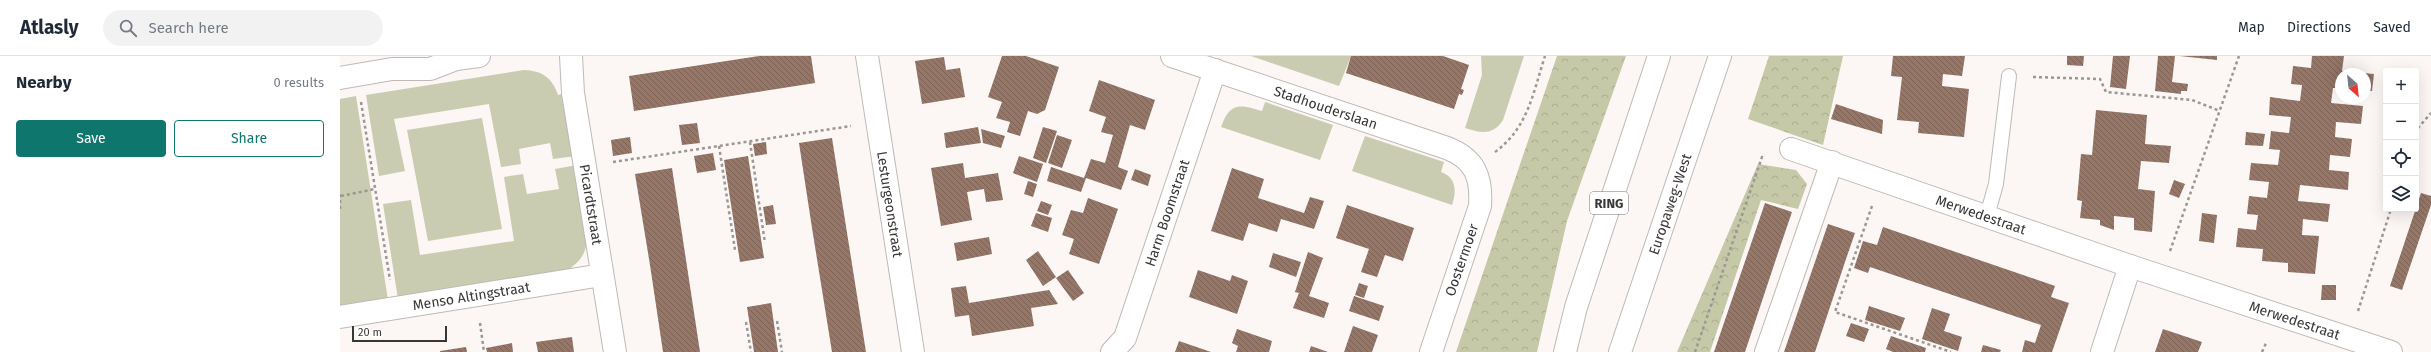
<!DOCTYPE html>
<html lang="en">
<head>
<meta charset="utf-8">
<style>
  :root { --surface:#fff; --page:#f2f2f3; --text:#1f2937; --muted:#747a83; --line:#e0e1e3; --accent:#0f766e }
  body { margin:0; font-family:"Fira Sans",sans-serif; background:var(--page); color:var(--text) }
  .controls { position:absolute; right:12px; top:12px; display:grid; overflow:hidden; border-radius:4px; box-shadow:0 4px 16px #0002 }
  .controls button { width:36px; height:36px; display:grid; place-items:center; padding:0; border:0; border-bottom:1px solid var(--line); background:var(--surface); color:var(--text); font:20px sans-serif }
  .compass { position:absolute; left:1995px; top:12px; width:36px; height:36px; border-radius:50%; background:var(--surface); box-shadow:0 4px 16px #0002; rotate:153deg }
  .scale { position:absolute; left:12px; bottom:10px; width:95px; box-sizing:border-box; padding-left:4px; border:2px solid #393736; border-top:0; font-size:11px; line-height:14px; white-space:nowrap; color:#393736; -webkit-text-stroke:3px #fff; paint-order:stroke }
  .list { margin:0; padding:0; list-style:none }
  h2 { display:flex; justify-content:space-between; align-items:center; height:52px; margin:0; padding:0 16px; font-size:17px }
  h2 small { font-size:13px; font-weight:400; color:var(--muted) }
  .actions { display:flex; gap:8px; padding:12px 16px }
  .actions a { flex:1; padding:9px 0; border:1px solid var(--accent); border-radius:4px; text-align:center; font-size:14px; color:var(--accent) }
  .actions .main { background:var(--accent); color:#fff }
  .icon { flex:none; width:22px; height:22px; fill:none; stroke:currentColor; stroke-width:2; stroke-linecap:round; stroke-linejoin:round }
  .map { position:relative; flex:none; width:2091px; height:296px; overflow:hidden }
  header { display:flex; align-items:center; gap:24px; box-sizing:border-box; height:56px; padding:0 20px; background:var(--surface); border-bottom:1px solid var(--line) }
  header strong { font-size:19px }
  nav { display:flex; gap:22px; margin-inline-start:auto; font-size:14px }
  .search { width:280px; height:36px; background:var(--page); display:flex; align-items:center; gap:10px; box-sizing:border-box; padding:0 14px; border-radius:22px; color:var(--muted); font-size:15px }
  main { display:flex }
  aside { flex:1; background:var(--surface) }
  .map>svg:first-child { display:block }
</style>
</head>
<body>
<header>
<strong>Atlasly</strong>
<div class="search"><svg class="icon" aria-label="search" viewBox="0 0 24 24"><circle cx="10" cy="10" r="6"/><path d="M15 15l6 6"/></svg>Search here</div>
<nav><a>Map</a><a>Directions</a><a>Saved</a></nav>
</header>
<main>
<aside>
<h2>Nearby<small>0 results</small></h2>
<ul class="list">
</ul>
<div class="actions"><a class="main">Save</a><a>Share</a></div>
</aside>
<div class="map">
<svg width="2091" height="296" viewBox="0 0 2091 296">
  <defs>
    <pattern id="forest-crowns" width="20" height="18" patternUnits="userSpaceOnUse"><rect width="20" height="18" fill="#c6c9a7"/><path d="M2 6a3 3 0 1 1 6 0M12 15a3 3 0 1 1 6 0" fill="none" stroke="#abad90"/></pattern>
    <pattern id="building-back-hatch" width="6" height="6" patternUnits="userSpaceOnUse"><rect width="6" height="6" fill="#967667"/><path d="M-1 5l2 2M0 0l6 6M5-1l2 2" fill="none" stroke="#7b6256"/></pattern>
  </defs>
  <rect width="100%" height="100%" fill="#fcf6f4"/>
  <path fill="#c9ccb0" d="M911 0H1011L999 30Z
    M1141 0H1184L1163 64C1153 80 1140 77 1125 72L1142 19Z
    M184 14C202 15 212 21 218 39L226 37 236 100 213 103 210 87 179 93 181 108 161 111 149 48 54 63 65 115 39 120 26 39Z
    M16 40 48 244 0 252V43Z
    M925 46 993 69 980 104 881 71C890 46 899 48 922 55Z
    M142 62 162 173 88 185 67 74Z
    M1025 80 1104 106 1101 116C1116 121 1117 135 1112 149L1012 115Z
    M237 109C239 128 251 179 245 194 242 204 233 211 224 216L58 243 43 148 71 144 80 199 174 185 164 121 183 118 187 138 219 133 215 113Z"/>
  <path fill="url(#forest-crowns)" d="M1217 0H1286L1227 165 1197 296H1116Z
    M1429 0H1503L1483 89 1408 63Z
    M1418 108 1456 114 1467 128 1458 153 1421 144 1370 296H1337Z"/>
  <path fill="url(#building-back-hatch)" d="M419 0H471L475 27 294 55 289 20Z
    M662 0H686L719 11 705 54 697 58 688 55 680 80 667 76 670 66 656 62 662 46 648 41Z
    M1011 0H1103L1129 9 1121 33 1124 34 1122 39 1119 38 1114 53 1006 17Z
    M1553 0H1625L1622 20 1603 18 1602 30 1629 33 1624 81 1578 77 1579 66 1557 64 1562 21 1551 20Z
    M1727 0H1744L1743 10 1727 9Z
    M1773 0H1790L1786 33 1770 31Z
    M1818 0H1835L1832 26 1848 28 1847 35H1841V38L1815 35Z
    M1840 0H1877V4Z
    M1972 0H2004L2002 15 2034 18 2032 35H2025V18H2001V32H1993L1991 47 2023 50 2021 68 1996 66 1995 81 2012 83 2010 101 1990 99 1989 114 2009 116 2008 134 1960 129 1958 145 1990 148 1988 166 1963 163 1962 179 1979 180 1975 218 1948 216V207L1922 205 1923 193 1896 191 1898 172 1916 174 1918 159 1907 158 1909 140 1927 142 1929 126 1909 124 1911 107 1938 109 1940 94 1929 93 1931 75 1949 77 1951 61 1929 59 1930 41 1960 45 1962 29 1951 28 1953 10 1971 12Z
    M604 1 606 14 620 12 625 41 582 48 575 5Z
    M759 24 815 44 805 74 790 69 778 111 788 115 781 134 746 122 741 136 707 125 711 111 744 122 751 103 765 107 773 79 761 76 766 61 749 55Z
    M1496 48 1543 64 1542 78 1491 63Z
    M1756 54 1807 59 1805 88 1831 90 1829 107 1801 105 1798 133 1815 135 1812 176 1794 174V162L1774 160V174L1760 169V164L1740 162 1742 145 1737 144 1741 98 1752 99Z
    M357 67 360 87 342 89 339 69Z
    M638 71 641 87 606 92 604 77Z
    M703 71 717 75 706 107 693 102Z
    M641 73 665 80 661 92 643 87Z
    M1906 76 1925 78 1923 90 1905 89Z
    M717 79 732 84 722 112 708 107Z
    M290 81 292 97 273 100 271 84Z
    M492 82 501 139 526 296H492L472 172 459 87Z
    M426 86 427 98 415 100 413 88Z
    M373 97 376 114 357 117 354 100Z
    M408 100 424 202 400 206 384 104Z
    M679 100 703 108 697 126 673 117Z
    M623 107 625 122 658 117 663 144 646 146 644 133 627 136 632 164 601 170 591 112Z
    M332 112 355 263 360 296H323L310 209 295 118Z
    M892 112 924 123 918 142 964 157 970 141 984 145 974 173 941 163 937 176 909 167 903 185 871 175Z
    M795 113 811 119 808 130 791 124Z
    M1834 124 1845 128 1839 142 1829 138Z
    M688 125 697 128 693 141 684 138Z
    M2081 137 2091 140V149L2062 234 2050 230Z
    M748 142 778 153 759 208 729 198 734 183 722 179 731 154 743 157Z
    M701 145 712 149 708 159 697 155Z
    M1425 147 1452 156 1439 194 1405 296H1374Z
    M433 149 436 168 426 169 423 151Z
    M1007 149 1074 172 1063 205 1045 199 1037 221 1021 216 1029 193 996 182Z
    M696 157 712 162 708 176 691 170Z
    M1862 157 1877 159 1874 187 1859 185Z
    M1488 168 1515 177 1506 203 1475 296H1444Z
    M1543 171 1715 230 1711 241 1729 247 1712 296H1682L1685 284 1695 287 1701 269 1530 211 1528 217 1514 212 1523 185 1537 189Z
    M649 181 652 198 617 205 614 187Z
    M698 195 716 221 703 230 686 204Z
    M968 196 983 202 969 240 989 247 984 262 953 252 959 237 955 236Z
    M933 197 961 206 956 221 929 211Z
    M728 214 744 237 733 245 716 222Z
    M858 214 890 225 892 219 908 225 897 258 849 241Z
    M1019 227 1028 230 1024 242 1015 239Z
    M1982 229H1996V244H1981Z
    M626 230 629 247 709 234 718 248 691 252 694 270 632 280 629 259 615 261 611 232Z
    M1014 240 1044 250 1039 265 1009 255Z
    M431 247 438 296H414L407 251Z
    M1529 250 1565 262 1560 275 1525 264Z
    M1592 252 1610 258 1604 275 1622 281 1618 295 1582 283Z
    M1511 267 1529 273 1524 286 1506 280Z
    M1013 270 1038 279 1032 296H1004Z
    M897 273 932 285 929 296H896L898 290 892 287Z
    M1823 273 1862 286 1858 296H1815Z
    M1551 280 1586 292 1585 296H1553L1546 293Z
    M232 281 234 296H198L196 286Z
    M839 285 871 296H835Z
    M172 287 173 296H147L146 292Z
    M1643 289 1661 294 1660 296H1641Z
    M971 290 988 296H969Z
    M126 291 127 296H100V295Z"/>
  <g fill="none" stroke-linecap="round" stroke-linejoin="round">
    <g stroke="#bfb9b7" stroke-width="16">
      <path id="service" d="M1647 160 1656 128 1669 20"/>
    </g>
    <g stroke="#bfb9b7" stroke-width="24">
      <g id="minor">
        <path id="s1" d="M231 0 233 37 275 296"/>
        <path id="s2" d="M527 0 573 296"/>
        <path id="s3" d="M832 0 1107 92C1135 103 1142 121 1140 150L1091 296"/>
        <path d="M0 22 52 13H90L116 3 139 0"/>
        <path id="s4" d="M1451 93 1790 210 2051 296"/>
        <path id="s5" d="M0 261 262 219"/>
        <path id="s6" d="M772 296 785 282 875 14"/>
        <path d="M1426 296 1492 106"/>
        <path d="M1762 296 1790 210"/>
      </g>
    </g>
    <g stroke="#bfb9b7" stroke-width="24">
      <g id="primary">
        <path d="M1225 296 1236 251 1319 0"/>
        <path id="s7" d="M1280 296 1380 0"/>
      </g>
    </g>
    <path stroke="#9b9795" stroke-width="2.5" stroke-dasharray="3 3" stroke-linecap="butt" d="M1693 21 1760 23 1766 36 1852 44 1880 55
      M21 46 50 224
      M2076 78 2078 72 2091 57
      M410 86 425 187
      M379 90 395 194
      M1155 96C1188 72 1193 37 1205 0
      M273 106 511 70
      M0 138V156
      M1 140 35 133
      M1532 150 1495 256 1611 296
      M1830 195 1899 0
      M2018 255 2051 153
      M437 265 442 296
      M406 266 411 296
      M140 267 144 296
      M1355 296 1422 101 1425 102
      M1922 296 1927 285"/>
    <use href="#service" stroke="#fff" stroke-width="14"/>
    <use href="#minor" stroke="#fff" stroke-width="22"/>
    <use href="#primary" stroke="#fff" stroke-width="22"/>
  </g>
  <g text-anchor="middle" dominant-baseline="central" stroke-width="4" stroke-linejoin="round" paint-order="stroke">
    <rect fill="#fff" stroke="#747372" stroke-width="1" x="1250" y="136" width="38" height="22" rx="3"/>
    <g font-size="13" font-weight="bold" fill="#393736">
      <text x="1269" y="147">RING</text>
    </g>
    <g font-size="14" fill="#393736" stroke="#fff">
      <text stroke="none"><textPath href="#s3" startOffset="162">Stadhouderslaan</textPath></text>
      <text stroke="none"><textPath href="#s1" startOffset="150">Picardtstraat</textPath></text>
      <text stroke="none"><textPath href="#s2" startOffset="150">Lesturgeonstraat</textPath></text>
      <text stroke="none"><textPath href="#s7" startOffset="156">Europaweg-West</textPath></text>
      <text stroke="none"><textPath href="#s6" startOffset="151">Harm Boomstraat</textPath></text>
      <text stroke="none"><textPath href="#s4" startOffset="201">Merwedestraat</textPath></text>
      <text transform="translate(1122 204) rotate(-71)">Oostermoer</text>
      <text stroke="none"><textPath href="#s5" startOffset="133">Menso Altingstraat</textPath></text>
      <text stroke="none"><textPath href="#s4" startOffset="532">Merwedestraat</textPath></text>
    </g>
  </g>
</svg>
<div class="controls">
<button>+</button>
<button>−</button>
<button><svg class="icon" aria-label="locate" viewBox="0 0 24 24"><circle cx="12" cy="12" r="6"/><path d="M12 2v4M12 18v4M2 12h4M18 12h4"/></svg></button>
<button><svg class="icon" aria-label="layers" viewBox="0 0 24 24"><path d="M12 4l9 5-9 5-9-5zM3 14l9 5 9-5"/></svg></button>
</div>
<svg class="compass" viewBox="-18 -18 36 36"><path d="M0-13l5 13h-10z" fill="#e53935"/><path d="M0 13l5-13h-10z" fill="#747a83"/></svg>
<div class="scale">20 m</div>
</div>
</main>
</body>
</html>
